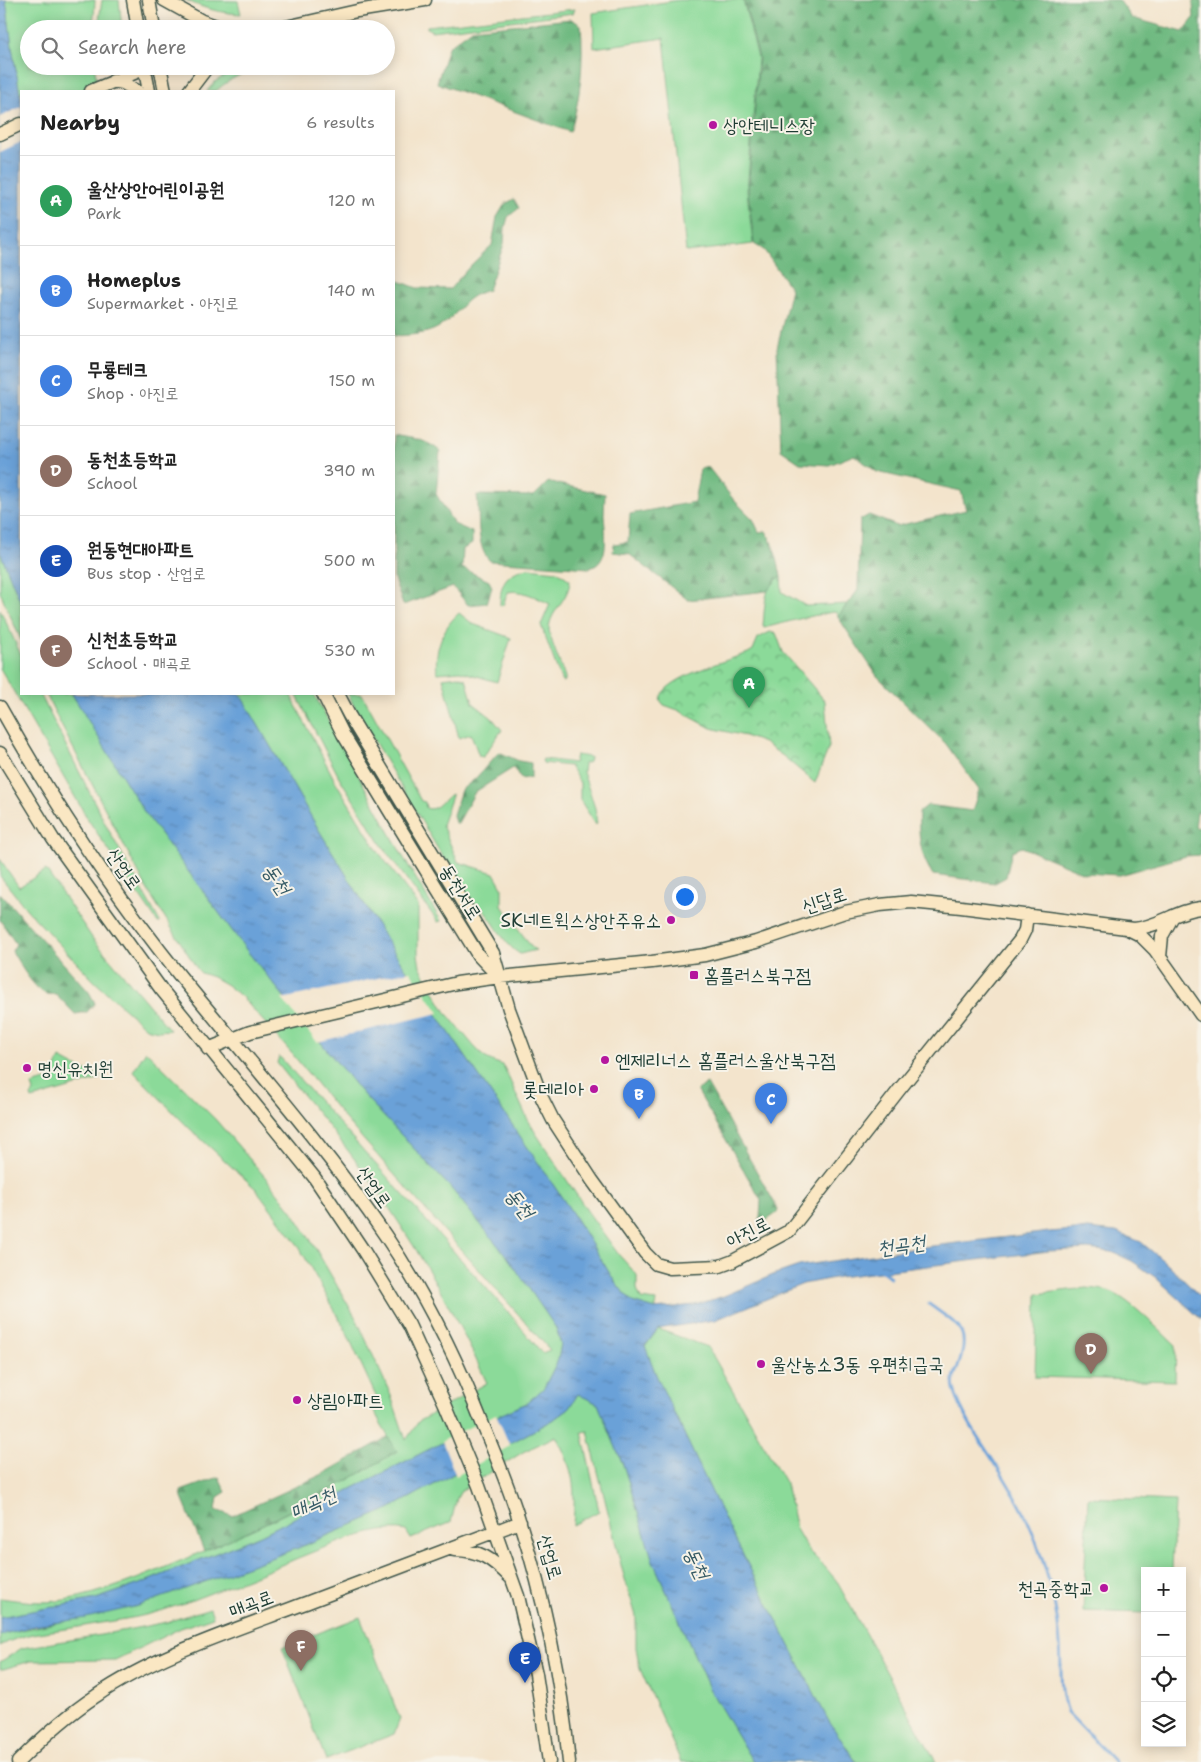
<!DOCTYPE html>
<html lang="en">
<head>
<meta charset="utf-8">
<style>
  :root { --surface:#fff; --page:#f6f6f6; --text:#222; --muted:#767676; --line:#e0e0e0; --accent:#7c3aed }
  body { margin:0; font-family:"Shantell Sans","Poor Story",sans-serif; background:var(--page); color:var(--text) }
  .controls { position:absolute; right:15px; bottom:15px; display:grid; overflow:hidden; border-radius:0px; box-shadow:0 2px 12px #0003 }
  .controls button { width:45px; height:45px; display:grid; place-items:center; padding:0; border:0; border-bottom:1px solid var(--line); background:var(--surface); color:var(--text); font:25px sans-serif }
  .you { position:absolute; left:684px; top:896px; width:18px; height:18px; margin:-12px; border:4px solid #fff; border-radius:50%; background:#1a73e8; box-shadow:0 0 0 8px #1a73e833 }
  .badge { display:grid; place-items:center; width:32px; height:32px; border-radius:50%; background:var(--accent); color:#fff; font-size:16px; font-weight:700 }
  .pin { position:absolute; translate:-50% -41px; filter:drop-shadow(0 1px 2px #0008) }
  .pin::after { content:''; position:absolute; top:26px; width:18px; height:15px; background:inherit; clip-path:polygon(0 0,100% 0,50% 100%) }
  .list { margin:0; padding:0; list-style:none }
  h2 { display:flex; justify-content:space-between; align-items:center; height:65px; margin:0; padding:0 20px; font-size:21px }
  h2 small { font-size:16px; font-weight:400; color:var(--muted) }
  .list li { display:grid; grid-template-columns:32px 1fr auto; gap:15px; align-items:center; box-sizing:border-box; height:90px; padding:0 20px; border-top:1px solid var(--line) }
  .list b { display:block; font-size:19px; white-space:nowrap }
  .list p { margin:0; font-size:16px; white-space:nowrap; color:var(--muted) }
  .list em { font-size:16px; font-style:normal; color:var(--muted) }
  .icon { flex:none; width:28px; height:28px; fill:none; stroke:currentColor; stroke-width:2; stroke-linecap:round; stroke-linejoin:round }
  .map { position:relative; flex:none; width:1201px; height:1762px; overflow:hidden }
  .search { position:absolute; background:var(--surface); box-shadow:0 2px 12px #0003; left:20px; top:20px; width:375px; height:55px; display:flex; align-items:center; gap:12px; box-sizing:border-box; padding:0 18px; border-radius:28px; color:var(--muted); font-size:19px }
  .panel { position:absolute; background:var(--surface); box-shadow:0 2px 12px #0003; left:20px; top:90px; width:375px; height:605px; border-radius:0px }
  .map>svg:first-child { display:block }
</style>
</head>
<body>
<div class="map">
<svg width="1201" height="1762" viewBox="0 0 1201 1762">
  <defs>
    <pattern id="forest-firs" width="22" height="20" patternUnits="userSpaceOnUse" patternTransform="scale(1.25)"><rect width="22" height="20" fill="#70ba81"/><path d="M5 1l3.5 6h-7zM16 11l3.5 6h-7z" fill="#5b986a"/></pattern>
    <pattern id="park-crowns" width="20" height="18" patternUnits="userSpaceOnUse" patternTransform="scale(1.25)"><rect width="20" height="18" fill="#8bda99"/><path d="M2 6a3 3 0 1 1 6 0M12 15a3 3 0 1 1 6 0" fill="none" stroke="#71b27e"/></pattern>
    <pattern id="water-ripples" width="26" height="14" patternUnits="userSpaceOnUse" patternTransform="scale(1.25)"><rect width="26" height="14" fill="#6ba1d8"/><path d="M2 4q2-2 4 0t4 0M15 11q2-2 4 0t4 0" fill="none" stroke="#5784b0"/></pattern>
  </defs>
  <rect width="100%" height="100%" fill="#f7f3e8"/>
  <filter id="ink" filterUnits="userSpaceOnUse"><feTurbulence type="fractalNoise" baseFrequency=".02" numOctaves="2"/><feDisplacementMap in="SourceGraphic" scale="10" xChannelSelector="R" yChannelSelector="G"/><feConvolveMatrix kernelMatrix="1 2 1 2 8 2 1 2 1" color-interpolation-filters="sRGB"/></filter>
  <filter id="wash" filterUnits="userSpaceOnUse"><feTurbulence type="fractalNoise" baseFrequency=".0096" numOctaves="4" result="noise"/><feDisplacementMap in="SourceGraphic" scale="20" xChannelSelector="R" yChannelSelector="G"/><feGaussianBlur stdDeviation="1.12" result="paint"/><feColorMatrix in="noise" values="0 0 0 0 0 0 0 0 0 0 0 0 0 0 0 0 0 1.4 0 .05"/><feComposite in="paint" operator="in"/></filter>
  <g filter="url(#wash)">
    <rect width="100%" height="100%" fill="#f3e4cc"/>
    <path fill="#8bda99" stroke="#558c66" d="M6 0H95C94 11 96 24 85 29H29V66H94L99 91H21V100L12 47Z
      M102 0H119L122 29H109L100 25 99 21Z
      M186 0 238 1 241 14C221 13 204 9 186 0Z
      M679 0H743L758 58 747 191 753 244 686 252 664 38 594 48 593 13Z
      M575 9 573 13 432 31 427 28V26Z
      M263 66C245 72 230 78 216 91H207L216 81 241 67Z
      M0 552 21 603V640L0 592Z
      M528 568 557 571 570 580C570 598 551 610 549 627 548 636 562 667 565 677V681L562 682 541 625 550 604C537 598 522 589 508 592L503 605 500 606C500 583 505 573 528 568Z
      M781 577 782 592 806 606 847 604 838 617 837 613 833 612C809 616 787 622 764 628L763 625C765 610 763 583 781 577Z
      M0 609 21 655V694H40L108 829 160 922 158 923 89 821 0 668Z
      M459 613 473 624 511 638 497 682 460 671 437 673C434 651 442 628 459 613Z
      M458 676 466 679 473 703 492 718 502 730 483 757 479 756 471 734 459 738 443 678Z
      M46 694H72L145 813 248 952 360 1091 450 1187 509 1259 556 1328 561 1344 558 1360 544 1388 527 1403 475 1426 261 1535 140 1584 96 1599 0 1617V1598C22 1601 43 1604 64 1600 104 1593 143 1577 180 1561 254 1530 329 1495 396 1451L373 1409 380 1405 344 1327 298 1245 256 1189 188 1127 133 1071 146 1051 215 1119 266 1178 292 1211 310 1239 357 1320 390 1393 406 1440 419 1421 487 1383C454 1310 413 1240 367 1176 339 1137 307 1101 277 1063L279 1056 515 1320 542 1353 550 1350 346 1120 294 1056 242 997 227 985 213 977 201 973 198 970 147 889 59 721Z
      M240 694H290L334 779 377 850 418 905V955L420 966 430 985 447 1014 473 1045 484 1057 494 1062 503 1065 526 1116 535 1132 588 1212 619 1255 637 1275V1289L641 1299 656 1301 655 1309 632 1302 615 1282 571 1211 392 949 320 832Z
      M296 694H314L402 855 441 921 438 922 383 847 339 777Z
      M348 694H362L421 801 425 802 426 808C436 812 442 800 451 794L452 796 442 825 458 862 494 873 502 887V906L532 948 536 950 520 954C504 945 497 925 484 911 478 905 470 899 464 893L357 712Z
      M576 755 590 757 589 762 584 764 583 772 595 808 597 824 596 825 580 800V783L570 766 543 763 542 760 544 759 574 763Z
      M0 859 19 887 46 870 93 939 170 1030 158 1031 146 1028 94 981 28 911 0 876Z
      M60 1058 82 1070 100 1075V1079L32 1099 31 1096 34 1092 32 1085 51 1079Z
      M1086 1288C1095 1289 1105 1289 1113 1293 1131 1301 1160 1331 1176 1346L1175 1381 1035 1377 1037 1294Z
      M658 1329 708 1347 786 1484 796 1529 808 1550 825 1567 836 1580 936 1762H856L828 1720 725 1520 657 1377 645 1347Z
      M578 1394 598 1404 624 1467 653 1561 709 1688 753 1762H681L640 1669 636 1648V1616L622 1569 588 1431 582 1432 599 1511 573 1525C576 1488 574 1470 556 1436L523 1452 461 1491 457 1498 451 1522 411 1539 406 1531C371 1521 274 1570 237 1583 204 1595 171 1610 137 1617 115 1621 94 1624 73 1628 47 1632 23 1633 0 1646V1636L7 1633 138 1606 298 1548 389 1509 553 1420 569 1408Z
      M1088 1497 1175 1501 1172 1571H1145V1613L1083 1611Z
      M210 1608 213 1617 181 1628 115 1660 31 1661 0 1670V1662L22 1648 101 1635 167 1622Z
      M360 1617 400 1719 394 1734 326 1760 282 1647Z"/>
    <path fill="url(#forest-firs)" stroke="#487c5a" d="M744 0H1119L1132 18 1183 32 1194 18 1193 4 1195 0H1201V812H1197L1195 827 1201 828V855L1186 856 1119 875 1084 873 1022 847 1012 851 1006 877 995 883 933 875C920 856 918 835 919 812L928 805 972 811 979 790 946 744 877 676 838 617 858 590 860 520 869 515 897 526 966 510 961 491 877 472 854 455 829 465 800 463 781 450 777 348 791 289 764 250 754 244 748 191 759 58Z
      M571 19 581 25C584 61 581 97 570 132L437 83 448 47 472 29Z
      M514 199 519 208 508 217 505 228 504 244 488 290C461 297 461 314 439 327 426 335 409 335 394 336V279L417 288 450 289 471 265 492 245 497 217 505 204Z
      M394 435C414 440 422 437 440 451L436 494 454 524 472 532V544L463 549 462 568 489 581 492 587 487 603 468 605 453 587 403 605 394 579Z
      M708 467 733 499 753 519 759 532 766 531C774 546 778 560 781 577L778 578 767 591 688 600 629 554 613 552 614 544 628 542 630 514 694 502 700 469Z
      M548 482 605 494C605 501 604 508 604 515 605 531 611 564 589 568L490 561C475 547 480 514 477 495L534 496Z
      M499 752 519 761 531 763V777L522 779 513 768 475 792 458 823H455L453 815 461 790 475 779Z
      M0 893 89 992 95 1003 87 1012 75 1014 56 994C52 994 48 995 44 993 31 985 19 963 12 951L16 944 0 920Z
      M707 1084 778 1209 777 1213 761 1224 758 1222 760 1217 761 1200 697 1090Z
      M388 1437 397 1451C336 1490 270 1522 204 1551L182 1498 181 1491 219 1477 226 1492 218 1497 216 1510 232 1516 323 1474Z"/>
    <path fill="url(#park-crowns)" stroke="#558c66" d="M770 632 776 633 783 652 825 701 829 747 815 783 783 756 764 743 745 736 711 728 678 710 664 705 660 700C662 678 729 660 748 653L753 650 758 638Z"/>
    <path fill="url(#water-ripples)" stroke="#456f86" d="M0 0H6L12 47 21 100V603L0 552Z
      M72 694H240L320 832 392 949 571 1211 615 1282 632 1302 655 1309 695 1305 724 1296 773 1275 799 1266 924 1247 1049 1232 1088 1229 1116 1232 1141 1242 1166 1263 1201 1297V1319L1155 1277 1132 1261 1112 1252 1088 1249 1049 1251 839 1277 803 1284 715 1320 658 1329 645 1346 657 1377 725 1520 828 1720 856 1762H753L709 1688 653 1561 624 1467 598 1404 578 1394 569 1408 553 1420 389 1509 298 1548 138 1606 86 1618 34 1626 7 1633 0 1636V1617L96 1599 140 1584 261 1535 475 1426 527 1403 544 1388 558 1360 561 1344 556 1328 509 1259 450 1187 360 1091 248 952 145 813Z"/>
    <path fill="#f3e4cc" d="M21 107V142L0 152V117Z
      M410 971 439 1013 317 1042 282 999Z
      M496 1414 510 1446 456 1476 442 1441Z"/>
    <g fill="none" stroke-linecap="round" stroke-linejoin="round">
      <path stroke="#6ba1d8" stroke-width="3" d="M881 1270 890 1277
        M929 1304C958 1326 972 1328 958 1367 955 1374 952 1381 954 1389 965 1425 994 1458 1012 1491 1024 1510 1033 1531 1040 1553 1051 1584 1058 1612 1060 1645 1062 1667 1059 1690 1067 1712L1115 1762"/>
    </g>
  </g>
  <g filter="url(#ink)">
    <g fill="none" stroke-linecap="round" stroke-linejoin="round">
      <g stroke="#3f564b" stroke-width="15">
        <path id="secondary" d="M133 0 138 29
          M149 0 154 29
          M164 0 202 21 225 29
          M277 29 357 11 425 0
          M144 66 149 91
          M160 66 165 91
          M113 81 123 83 137 91
          M91 91 151 66
          M189 91 208 66
          M0 134 21 124
          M323 694 343 734 389 810 478 955 498 976
          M338 694 349 715 493 953 509 1009 542 1098 553 1120 592 1180 645 1253 656 1264 670 1268 720 1266 731 1262 789 1231 899 1090 1020 940 1025 930 1027 915
          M0 707C53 802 112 891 180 976 250 1062 323 1144 385 1235 425 1294 457 1359 483 1425 496 1457 510 1489 520 1523 545 1600 561 1680 569 1762
          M0 753 53 839 161 989 314 1177 363 1250 409 1325 445 1404 479 1486 518 1596 536 1674 549 1762
          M1128 929 1140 935 1155 950 1201 1015
          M1160 957 1162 936 1173 916
          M208 1049 250 1032 457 983 500 977 652 962 705 955 756 942 845 912 880 905 911 902 961 907 1134 929C1158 927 1177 910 1201 908
          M454 1550C480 1550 492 1559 510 1577
          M18 1762C42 1738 67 1715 96 1696 157 1654 241 1628 311 1601 381 1575 450 1548 520 1522"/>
      </g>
      <use href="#secondary" stroke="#fae7c3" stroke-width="12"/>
    </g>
  </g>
  <g fill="#b5179e" stroke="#f7f3e8" stroke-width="2">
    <circle cx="713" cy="125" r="5"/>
    <circle cx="671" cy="920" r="5"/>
    <rect x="689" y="970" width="10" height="10" rx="2.5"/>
    <circle cx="605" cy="1060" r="5"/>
    <circle cx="27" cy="1068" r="5"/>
    <circle cx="594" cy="1089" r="5"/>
    <circle cx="761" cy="1364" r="5"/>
    <circle cx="297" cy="1400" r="5"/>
    <circle cx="1104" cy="1588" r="5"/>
  </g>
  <g text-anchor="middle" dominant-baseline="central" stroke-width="4" stroke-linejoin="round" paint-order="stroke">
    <g font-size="19" fill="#1f3d34" stroke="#f7f3e8" text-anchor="start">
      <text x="723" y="125">상안테니스장</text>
      <text x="661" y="920" text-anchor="end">SK네트윅스상안주유소</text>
      <text x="704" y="975">홈플러스북구점</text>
      <text x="615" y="1060">엔제리너스 홈플러스울산북구점</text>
      <text x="37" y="1068">명신유치원</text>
      <text x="584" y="1089" text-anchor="end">롯데리아</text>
      <text x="771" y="1364">울산농소3동 우편취급국</text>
      <text x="307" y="1400">상림아파트</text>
      <text x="1094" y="1588" text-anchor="end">천곡중학교</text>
    </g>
    <g font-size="19" fill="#1f3d34" stroke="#f7f3e8">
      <text transform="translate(124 869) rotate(55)">산업로</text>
      <text transform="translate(461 892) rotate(58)">동천서로</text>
      <text transform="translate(824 900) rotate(-18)">신답로</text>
      <text transform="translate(374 1187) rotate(55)">산업로</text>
      <text transform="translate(748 1232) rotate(-27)">아진로</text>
      <text transform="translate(550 1557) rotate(74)">산업로</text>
      <text transform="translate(251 1604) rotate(-21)">매곡로</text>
    </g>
    <g font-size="20" font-style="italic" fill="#365b65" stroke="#f7f3e8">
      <text transform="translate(277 879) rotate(55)">동천</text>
      <text transform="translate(520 1203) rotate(52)">동천</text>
      <text transform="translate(901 1245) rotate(-8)">천곡천</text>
      <text transform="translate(313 1503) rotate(-26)">매곡천</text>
      <text transform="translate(697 1563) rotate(64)">동천</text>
    </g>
  </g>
</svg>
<div class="controls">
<button>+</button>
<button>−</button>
<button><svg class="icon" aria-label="locate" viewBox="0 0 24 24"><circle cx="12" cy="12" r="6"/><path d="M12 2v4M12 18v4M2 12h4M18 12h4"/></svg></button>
<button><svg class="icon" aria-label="layers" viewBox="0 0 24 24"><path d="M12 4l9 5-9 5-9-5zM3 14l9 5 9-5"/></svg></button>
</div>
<div class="you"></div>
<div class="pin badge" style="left:749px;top:708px;background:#2e9e5b">A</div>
<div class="pin badge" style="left:639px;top:1119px;background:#3f7fe0">B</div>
<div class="pin badge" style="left:771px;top:1124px;background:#3f7fe0">C</div>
<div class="pin badge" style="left:1091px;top:1374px;background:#8d6e63">D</div>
<div class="pin badge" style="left:525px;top:1683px;background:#1a4fb4">E</div>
<div class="pin badge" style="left:301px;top:1671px;background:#8d6e63">F</div>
<div class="search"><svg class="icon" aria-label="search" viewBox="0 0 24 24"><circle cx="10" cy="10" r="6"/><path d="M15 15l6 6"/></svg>Search here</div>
<section class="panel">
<h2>Nearby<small>6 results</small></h2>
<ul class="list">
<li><span class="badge" style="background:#2e9e5b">A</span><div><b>울산상안어린이공원</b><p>Park</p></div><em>120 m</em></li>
<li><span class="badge" style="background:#3f7fe0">B</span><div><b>Homeplus</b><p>Supermarket · 아진로</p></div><em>140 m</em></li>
<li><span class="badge" style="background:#3f7fe0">C</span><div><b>무룡테크</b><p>Shop · 아진로</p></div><em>150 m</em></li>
<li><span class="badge" style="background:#8d6e63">D</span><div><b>동천초등학교</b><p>School</p></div><em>390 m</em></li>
<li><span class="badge" style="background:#1a4fb4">E</span><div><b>원동현대아파트</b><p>Bus stop · 산업로</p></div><em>500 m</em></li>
<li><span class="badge" style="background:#8d6e63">F</span><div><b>신천초등학교</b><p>School · 매곡로</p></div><em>530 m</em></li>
</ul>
</section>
</div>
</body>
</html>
